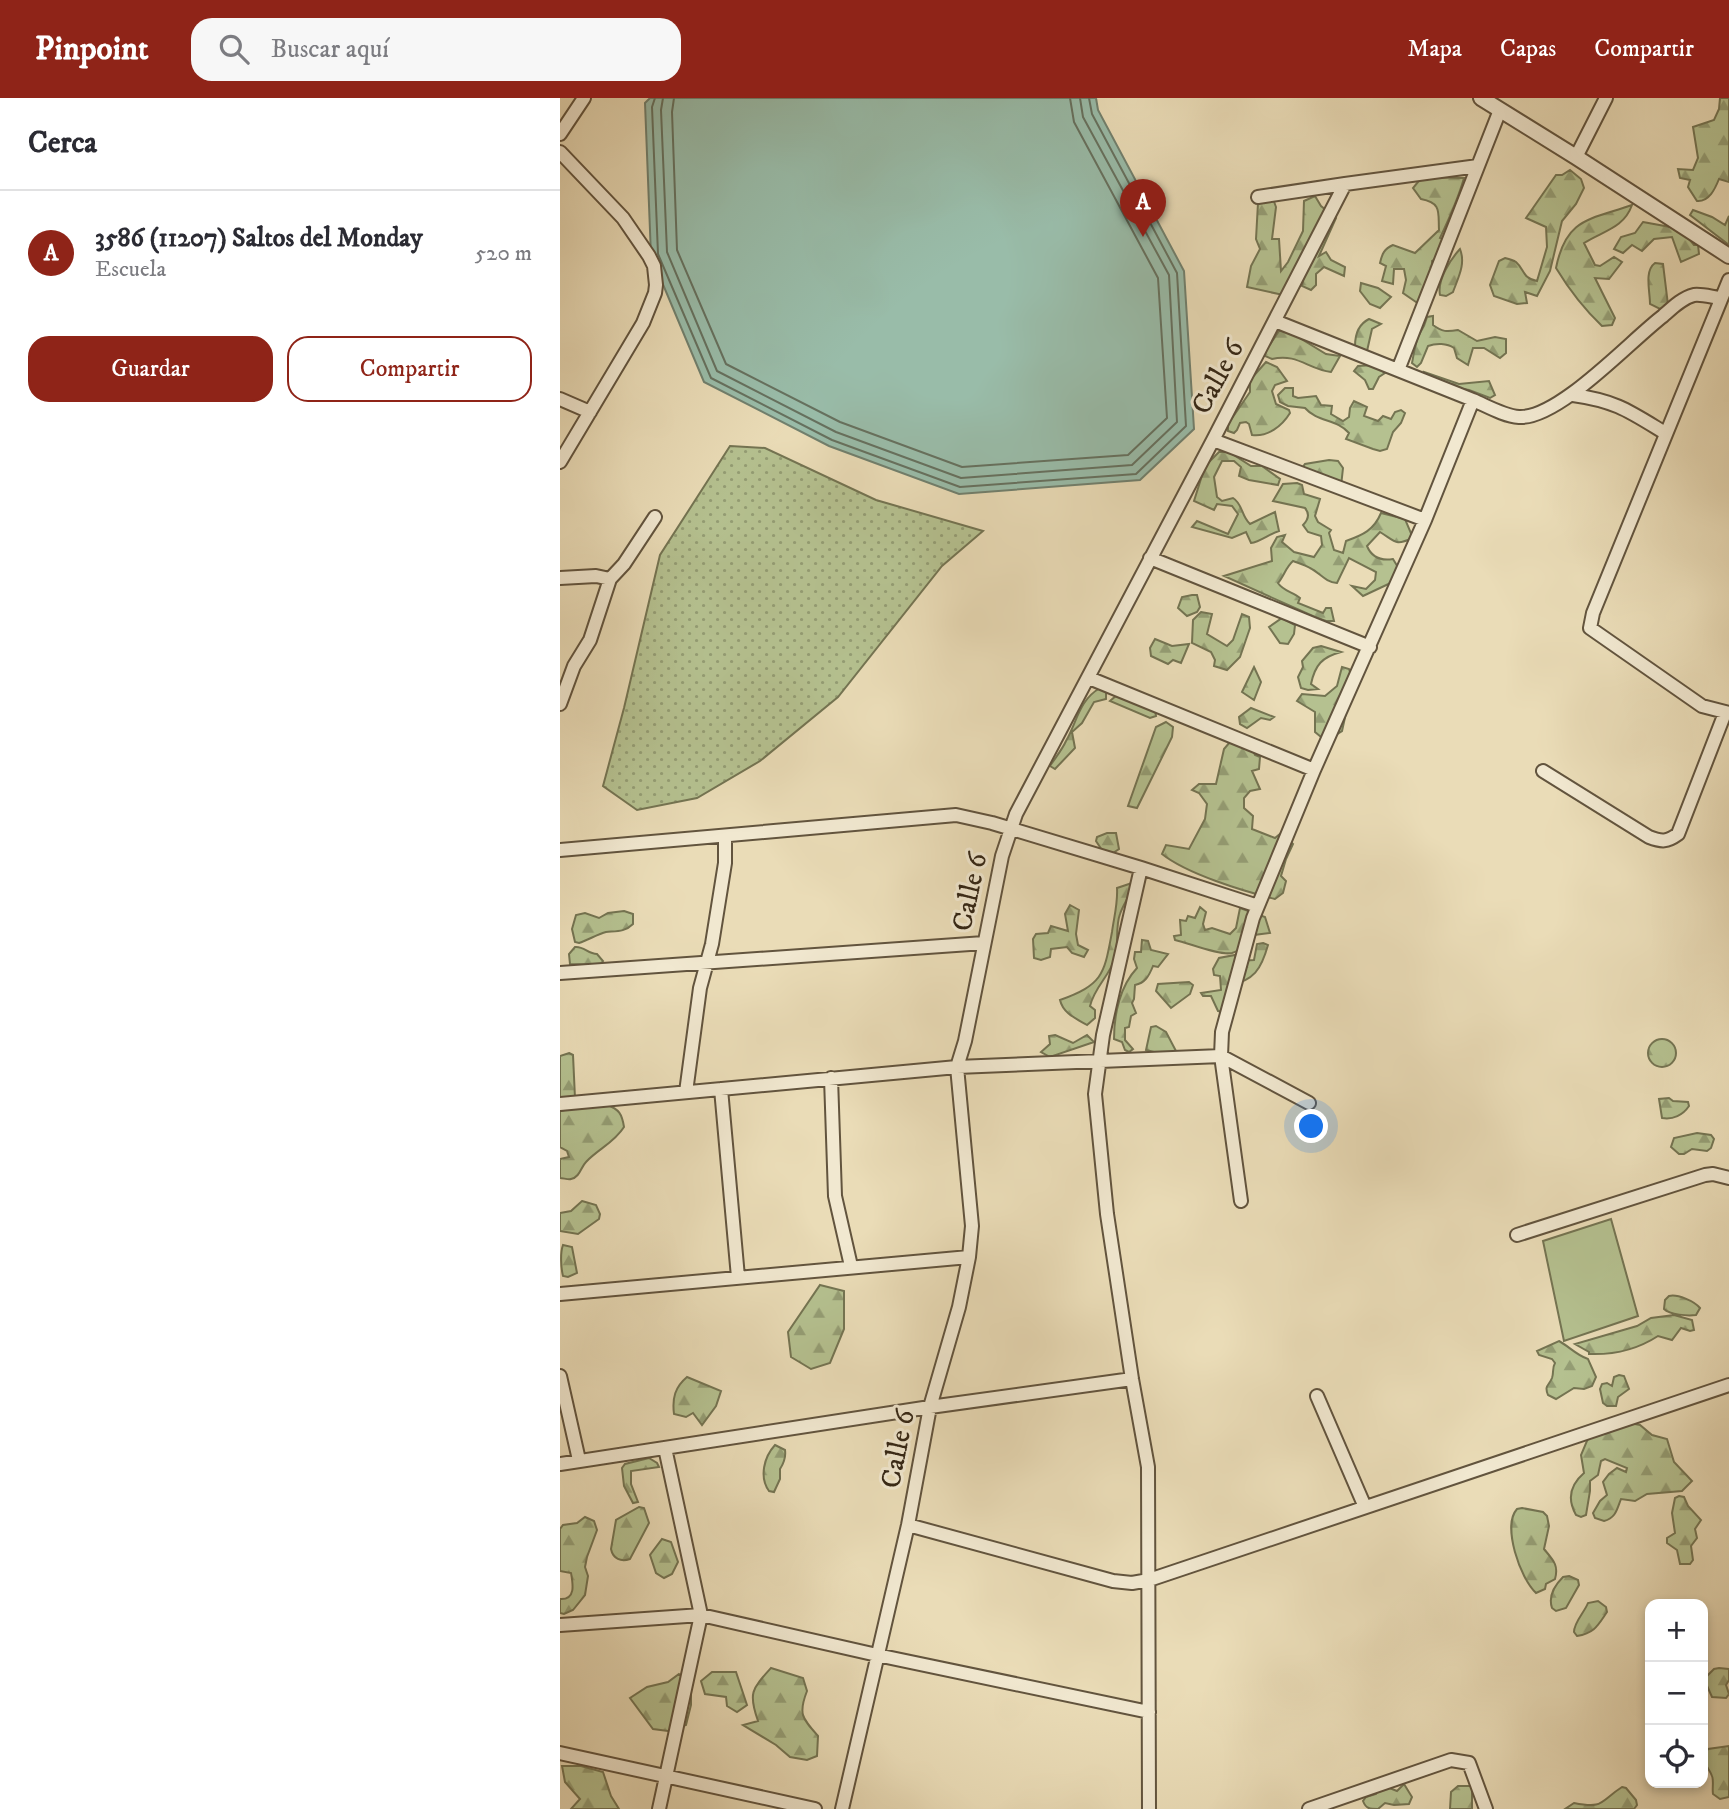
<!DOCTYPE html>
<html lang="es">
<head>
<meta charset="utf-8">
<style>
  :root { --surface:#fff; --page:#f7f7f7; --text:#2b2b33; --muted:#7c7c81; --line:#e1e1e2; --accent:#8f2418 }
  body { margin:0; font-family:"IM FELL DW Pica",serif; background:var(--page); color:var(--text) }
  .controls { position:absolute; right:21px; bottom:21px; display:grid; overflow:hidden; border-radius:14px; box-shadow:0 4px 10px #0003 }
  .controls button { width:63px; height:63px; display:grid; place-items:center; padding:0; border:0; border-bottom:2px solid var(--line); background:var(--surface); color:var(--text); font:35px sans-serif }
  .you { position:absolute; left:752px; top:1029px; width:24px; height:24px; margin:-18px; border:5px solid #fff; border-radius:50%; background:#1a73e8; box-shadow:0 0 0 10px #1a73e833 }
  .badge { display:grid; place-items:center; width:46px; height:46px; border-radius:50%; background:var(--accent); color:#fff; font-size:23px; font-weight:700 }
  .pin { position:absolute; translate:-50% -58px; filter:drop-shadow(0 2px 4px #0008) }
  .pin::after { content:''; position:absolute; top:37px; width:24px; height:21px; background:inherit; clip-path:polygon(0 0,100% 0,50% 100%) }
  .list { margin:0; padding:0; list-style:none }
  h2 { display:flex; justify-content:space-between; align-items:center; height:91px; margin:0; padding:0 28px; font-size:30px }
  h2 small { font-size:23px; font-weight:400; color:var(--muted) }
  .list li { display:grid; grid-template-columns:46px 1fr auto; gap:21px; align-items:center; box-sizing:border-box; height:126px; padding:0 28px; border-top:2px solid var(--line) }
  .list b { display:block; font-size:26px; white-space:nowrap }
  .list p { margin:0; font-size:23px; white-space:nowrap; color:var(--muted) }
  .list em { font-size:23px; font-style:normal; color:var(--muted) }
  .actions { display:flex; gap:14px; padding:21px 28px }
  .actions a { flex:1; padding:16px 0; border:2px solid var(--accent); border-radius:21px; text-align:center; font-size:24px; color:var(--accent) }
  .actions .main { background:var(--accent); color:#fff }
  .icon { flex:none; width:38px; height:38px; fill:none; stroke:currentColor; stroke-width:2; stroke-linecap:round; stroke-linejoin:round }
  .map { position:relative; flex:none; width:1169px; height:1711px; overflow:hidden }
  header { display:flex; align-items:center; gap:42px; box-sizing:border-box; height:98px; padding:0 35px; background:var(--accent); color:#fff }
  header strong { font-size:33px }
  nav { display:flex; gap:38px; margin-inline-start:auto; font-size:24px }
  .search { width:490px; height:63px; background:var(--page); display:flex; align-items:center; gap:18px; box-sizing:border-box; padding:0 24px; border-radius:21px; color:var(--muted); font-size:26px }
  main { display:flex }
  aside { flex:1; background:var(--surface) }
  .map>svg:first-child { display:block }
</style>
</head>
<body>
<header>
<strong>Pinpoint</strong>
<div class="search"><svg class="icon" aria-label="search" viewBox="0 0 24 24"><circle cx="10" cy="10" r="6"/><path d="M15 15l6 6"/></svg>Buscar aquí</div>
<nav><a>Mapa</a><a>Capas</a><a>Compartir</a></nav>
</header>
<main>
<aside>
<h2>Cerca<small></small></h2>
<ul class="list">
<li><span class="badge">A</span><div><b>3586 (11207) Saltos del Monday</b><p>Escuela</p></div><em>520 m</em></li>
</ul>
<div class="actions"><a class="main">Guardar</a><a>Compartir</a></div>
</aside>
<div class="map">
<svg width="1169" height="1711" viewBox="0 0 1169 1711">
  <defs>
    <pattern id="grass-dots" width="8" height="8" patternUnits="userSpaceOnUse" patternTransform="scale(1.75)"><rect width="8" height="8" fill="#b5c190"/><path d="M2 2h.1M6 6h.1" fill="none" stroke="#949d74" stroke-width="1.8" stroke-linecap="round"/></pattern>
    <pattern id="forest-firs" width="22" height="20" patternUnits="userSpaceOnUse" patternTransform="scale(1.75)"><rect width="22" height="20" fill="#b5c190"/><path d="M5 1l3.5 6h-7zM16 11l3.5 6h-7z" fill="#949d74"/></pattern>
  </defs>
  <rect width="100%" height="100%" fill="#eadcb7"/>
  <filter id="stains"><feTurbulence type="fractalNoise" baseFrequency=".00286" numOctaves="4"/><feColorMatrix values="0 0 0 0 .2 0 0 0 0 .09 0 0 0 0 .02 0 0 0 .5 -.17"/></filter>
  <radialGradient id="worn" r=".72"><stop offset=".6" stop-color="#630" stop-opacity="0"/><stop offset="1" stop-color="#630" stop-opacity=".3"/></radialGradient>
  <path fill="url(#grass-dots)" stroke="#747452" stroke-width="2" d="M170 348 205 350 316 402 423 433 382 468 278 599 200 663 137 700 77 712 43 688 64 610 100 457Z"/>
  <path fill="url(#forest-firs)" stroke="#747452" stroke-width="2" d="M1160 0H1169V84L1159 81C1155 91 1149 104 1137 103L1128 89 1130 82 1120 80 1118 71 1133 72 1138 60 1133 29 1154 22 1159 11Z
    M1010 72 1021 81 1024 90 1016 106 1002 123 990 173 977 198 965 194 967 205 957 206 934 198 930 187 939 163 945 160C949 161 953 162 956 164 965 172 962 180 977 183L987 149 986 129 966 120 996 77H1002Z
    M862 79 904 80C898 101 889 121 880 140L893 144 888 154 872 163 874 181 865 203 856 204 843 195 846 182 844 171H834L833 186 822 183 826 168 820 165C822 156 824 151 833 147L855 155 879 132C878 114 882 105 861 101L853 90Z
    M712 98 716 109 712 141H719L721 173 728 164 743 133 744 103 755 98 761 108 776 120 759 158 766 154 771 162 785 169 784 178 764 169 756 176V187L751 192 742 188 744 178 723 197 687 189 691 168 700 151 696 141 698 105Z
    M1072 107C1064 130 1043 133 1024 145L1035 167 1040 168 1054 159 1062 164 1049 181 1035 180 1055 220 1052 227 1042 228C1023 210 1010 193 996 170 1006 120 1029 122 1072 107Z
    M1133 112 1152 119 1165 127 1169 118V147L1130 117Z
    M1083 124 1121 131 1134 147H1138L1139 156 1121 164 1112 139 1094 141 1082 153 1072 147 1063 155 1054 151 1061 139 1075 135Z
    M900 151C906 166 898 180 893 194L886 198 880 197C877 182 890 162 900 151Z
    M1095 165 1103 166 1108 207 1100 211 1090 206C1090 193 1084 173 1095 165Z
    M801 185 818 190 831 199 820 210 810 206 800 193Z
    M873 218V227C882 234 887 234 898 232L917 243 935 239 946 241V255L940 260 924 250H913L908 267 897 260 894 250C887 245 876 245 868 248L861 265 857 269 852 265C854 256 855 243 860 235 864 229 865 227 867 219Z
    M809 221 821 226 812 231 807 253 795 248C795 237 799 226 809 221Z
    M725 231 766 256 780 258 771 274C748 271 737 255 712 261L703 257 719 233Z
    M706 264 717 269 727 283 715 287 712 293 716 306 729 312 730 315C722 328 708 339 692 337L689 326 686 324 680 325 677 332 674 335 668 333V326L690 294V282Z
    M814 267 825 275 819 279 813 291H809L805 282 794 273 798 268Z
    M864 274 899 286 929 283 935 297 930 300 909 292 866 285Z
    M725 290H733V298L738 300 756 298 761 307 772 308 771 316 783 323 789 319 790 310 794 303 807 309 804 318 818 323 823 318 831 321 835 314 841 312 845 315 841 325 833 334 827 351 820 353 813 351 786 341 789 335C777 321 757 324 745 310L728 308 720 304 718 297Z
    M659 354H669L691 368H702L720 381 718 387 689 382 679 378 681 369 674 363H662L654 379 657 399 662 403 673 400C683 406 681 418 690 426L715 414 719 433C709 436 700 444 691 445L686 434 672 440 632 429 637 423 668 436 678 416 672 408 657 406 654 412 634 403 645 368Z
    M769 362 778 363 783 370 781 388 740 373 745 366Z
    M737 385 742 387 744 396 760 401 755 418 758 424 771 432 769 435 774 452 783 455 786 443C803 437 814 432 821 415L845 421 853 440C835 448 836 444 820 434L807 448C812 460 821 463 833 461L839 471 837 482 803 498 792 488 806 491 815 482 816 474 789 460 777 485C765 484 760 475 750 470 745 467 738 465 733 463 726 469 724 478 718 485 723 493 733 494 740 500L738 505 763 515 766 510H771L774 523H766L755 519 664 478 712 463 711 450 717 439 725 437 722 444 734 454 754 459 762 447 761 438 748 434 743 427C748 422 750 416 745 410L713 403 723 386Z
    M632 497H637L640 509 637 514 627 518 618 510 622 499Z
    M641 514 652 516 647 536 667 548 673 542 682 516 689 519 690 530 680 559 667 572 654 568 655 562 651 554 632 545 633 522Z
    M722 520 735 527 734 536 728 546 720 545 709 529Z
    M595 541 612 548 629 546 621 565 613 562 608 566 591 558 590 550Z
    M761 548 781 554C762 559 755 567 751 586L758 591 748 592 741 590 738 579 743 569 742 563 753 550Z
    M694 569 701 584 694 602 682 594Z
    M782 569 789 571 793 583 782 633 766 643 755 634V614L737 603 742 596 765 598 777 588Z
    M540 590 546 592V601L534 604 522 625 512 634 515 650 495 671 490 668C495 660 502 652 506 643 517 624 519 602 540 590Z
    M557 597 595 612 596 618 590 620 550 603Z
    M691 610 714 619 710 622 701 620 687 630 680 626 679 619Z
    M606 624 613 629 612 639 577 710 568 708 596 629Z
    M670 644 692 650 695 657 700 659 699 671 692 673 700 691 690 693 684 700V710L693 718 692 731 715 740 721 735 733 746 726 761 721 778 726 783 723 795 715 801C683 793 627 776 602 756L606 747 629 751 645 721 647 706 639 695 632 692 639 686H656L664 651Z
    M547 735H556L559 751 553 755H544L536 743 537 739Z
    M572 785C571 798 564 804 560 816 555 829 559 846 555 860 549 879 535 888 530 908L535 912V920L527 927C515 920 503 915 500 902 544 886 544 876 552 834 554 819 558 805 557 790Z
    M510 807 519 812 516 836 518 847 528 852 524 859 512 855 507 849 491 851 490 859 481 862 474 860 473 841 476 836 488 835 491 828 508 833 505 816Z
    M640 809 646 814 643 826 645 832 652 830 670 836 676 830 680 810 705 819 710 835 694 837 693 845C686 848 679 853 672 855 660 858 629 845 615 842L614 838 621 837 620 822 626 823 628 818 635 820Z
    M64 813 73 816V826C65 834 57 833 46 834 38 836 28 842 19 845L15 844 12 831 16 817 25 815 39 820 48 815Z
    M582 842 588 843 591 852 608 856 598 869 593 868C589 878 585 885 575 887L574 901 572 905 576 915 571 918 569 929 565 930V942L573 951 569 954 565 952 562 944 554 941C554 916 560 888 577 870L574 861 575 854H581Z
    M703 845 708 847C701 872 694 882 669 888L671 915 658 913 651 898H643L641 895 661 892 660 878 654 877 653 871 659 860 675 857 677 863 694 862 697 846Z
    M15 849C24 848 28 856 37 856L43 863 40 867 10 866 9 856Z
    M629 884 633 887 630 896 611 910 596 893 598 886Z
    M596 928 606 934 616 953 602 956 586 952 591 929Z
    M495 937 513 945 527 937 534 944 490 959 481 954 490 946 489 938Z
    M1088 955a14 14 0 1 1 28 0a14 14 0 1 1-28 0Z
    M9 955 13 957 15 1000 0 1001V958Z
    M1109 1000 1113 1003 1128 1004 1129 1008C1123 1017 1113 1022 1102 1020L1099 1001Z
    M47 1007C59 1011 62 1016 64 1029 54 1045 38 1051 26 1064 21 1069 20 1079 11 1081 9 1082 3 1080 0 1080V1061L9 1059 7 1053 0 1049V1013L23 1008Z
    M1137 1035 1151 1037 1154 1041 1151 1050 1147 1053 1132 1051 1124 1056H1119L1111 1049 1114 1040Z
    M22 1103 36 1107 40 1116 39 1121 18 1136 0 1133V1115L11 1113Z
    M3 1147 12 1149 17 1175 8 1179 3 1178C1 1170 0 1155 3 1147Z
    M260 1187 284 1193V1231L270 1265 251 1271 231 1259 228 1234Z
    M1109 1198C1118 1196 1134 1203 1140 1210L1136 1217C1128 1218 1110 1217 1104 1211L1105 1202Z
    M1114 1217 1132 1222 1134 1232 1130 1233 1121 1230 1112 1242 1098 1238C1078 1251 1053 1257 1029 1256V1254L1015 1246 1077 1228 1091 1220Z
    M999 1243C1010 1249 1016 1257 1028 1261L1036 1279 1032 1288 1024 1291 1014 1290 996 1301 988 1297C984 1287 989 1288 992 1280 994 1274 992 1270 995 1265L992 1261 979 1257 977 1253Z
    M1059 1277 1064 1278 1069 1291 1058 1299 1056 1308H1047L1043 1305 1040 1291 1042 1286 1047 1285 1052 1288 1054 1279Z
    M127 1279 161 1293 156 1308 142 1327 133 1315 126 1319 114 1316C112 1300 115 1289 127 1279Z
    M1070 1325 1080 1327 1092 1337 1107 1341 1114 1364 1132 1383 1122 1393 1087 1396 1075 1403 1061 1401C1057 1411 1056 1420 1044 1423L1035 1420 1033 1415 1040 1403 1047 1397 1043 1384 1049 1376 1057 1370 1066 1374 1067 1370 1045 1361 1041 1363 1038 1377 1030 1383V1393L1026 1417 1021 1419 1016 1417C1007 1401 1010 1387 1024 1375L1021 1357 1029 1338Z
    M215 1347 225 1352C226 1359 224 1365 220 1371V1381L214 1394 209 1393C199 1379 204 1359 215 1347Z
    M89 1360 97 1365 99 1369 71 1373V1386L78 1404 73 1405 64 1388 62 1370 65 1366Z
    M1119 1398 1124 1399 1128 1408 1141 1422 1135 1431 1137 1440 1131 1448 1133 1462 1130 1466H1120L1117 1452 1107 1445V1440L1115 1435 1112 1415 1115 1400Z
    M79 1409 84 1410 89 1425 70 1461C61 1464 53 1461 51 1451L56 1422Z
    M962 1410 983 1414 987 1418 989 1428 984 1451C993 1462 999 1467 995 1481L986 1486 985 1491 976 1495C960 1480 942 1428 957 1411Z
    M25 1419 34 1423 37 1432 27 1459 25 1469 28 1478 25 1497 13 1512 4 1516 0 1515V1501C16 1502 13 1486 11 1475L0 1473V1431L3 1427 17 1425Z
    M102 1441 111 1444 118 1464 112 1476 104 1480 96 1475 90 1457Z
    M1009 1478 1018 1482 1019 1487 1006 1510 996 1513 992 1510C988 1498 994 1488 1003 1479Z
    M1038 1503 1046 1509 1047 1514C1038 1527 1035 1535 1017 1538L1014 1534C1014 1524 1024 1515 1028 1505Z
    M211 1570 243 1580 247 1593C238 1616 242 1620 258 1638L257 1658 247 1662 230 1659 216 1647 183 1627 198 1623C188 1595 192 1591 211 1570Z
    M1159 1570 1169 1571V1582L1166 1587 1169 1596 1166 1600 1152 1599 1144 1581 1154 1571Z
    M152 1574H176L187 1607 177 1614 167 1608 166 1599 145 1596 141 1583Z
    M119 1576 131 1583V1607L126 1627 108 1633 93 1631 70 1600 87 1589 108 1584Z
    M1169 1648V1699L1160 1701 1153 1696C1152 1690 1154 1683 1152 1678 1148 1667 1139 1664 1148 1651Z
    M2 1668H21L43 1674 51 1698 59 1711H11L20 1701 5 1684Z
    M844 1686 852 1699 849 1706 834 1707 825 1705 818 1711C810 1711 806 1711 803 1703L806 1699 816 1696 818 1691 827 1689 837 1693Z
    M898 1688H912V1711H890L891 1694Z
    M1062 1689 1066 1690 1076 1702 1077 1707 1074 1711H1005L1014 1705C1044 1711 1039 1704 1062 1689Z"/>
  <path fill="#b5c190" stroke="#747452" stroke-width="2" d="M1051 1121 1078 1218 1004 1243 983 1143Z"/>
  <path fill="#99bca9" stroke="#71806e" stroke-width="2" d="M90 0H536L538 12 624 173 634 331 580 382 399 396 269 348 144 284 91 158 85 5Z"/>
  <g fill="none" stroke-linecap="round" stroke-linejoin="round">
    <path stroke="#66715f" stroke-width="2" d="M95 0 92 9 98 156 151 280 272 342 400 389 576 376 626 328 617 175 532 16 529 0
      M103 0 101 12 107 154 157 273 276 334 401 380 572 367 617 324 609 177 523 19 520 0
      M114 0 112 14 117 152 166 266 280 324 402 369 568 357 607 320 598 180 514 24 510 0"/>
    <g stroke="#62543e" stroke-width="16">
      <path id="minor" d="M0 36 24 0
        M0 54 63 120 89 158 94 168 96 187 95 195 83 225 0 364
        M1016 59 1046 0
        M698 99 785 86
        M1169 182 1033 515 1030 530 1142 608 1169 615
        M838 272 940 12
        M1013 297C1056 303 1069 313 1105 335
        M0 301 30 314
        M913 302C927 308 944 318 959 319 999 321 1070 243 1103 218 1112 210 1122 200 1134 197 1142 196 1152 199 1161 200
        M653 342 865 422
        M590 460 810 549
        M0 480 36 478 50 481
        M529 580 754 672
        M0 606 14 568 30 542 50 481 64 466 95 419
        M983 673 1089 739C1102 744 1107 744 1118 736L1165 615
        M0 752 396 717 432 725 581 770 698 808
        M581 770 543 937 535 996 547 1116 572 1281 588 1369 589 1711
        M0 875 424 845
        M271 980 275 1098 291 1168
        M161 991 178 1179
        M126 994 140 890 152 846 165 765V739
        M0 1006 397 969 661 958 749 1005
        M681 1103 661 958 662 934 693 820 754 672 865 422 913 302 715 223
        M957 1137 1145 1077 1153 1076 1169 1080
        M0 1196 409 1159
        M0 1278 19 1362
        M757 1298 805 1409
        M0 1366 370 1309 572 1281
        M348 1427 553 1483 572 1485 589 1482 1169 1287
        M0 1527 141 1517 317 1557 589 1614
        M0 1655 255 1711
        M99 1711 141 1517 105 1350
        M282 1711 348 1427 370 1309 399 1209 409 1159 412 1128 397 969 405 943 442 758 456 716 653 342 785 86 918 68
        M749 1711 891 1662 909 1665 926 1711"/>
    </g>
    <g stroke="#62543e" stroke-width="18">
      <path id="tertiary" d="M921 0 1016 59 1169 158"/>
    </g>
    <use href="#minor" stroke="#f1e8d0" stroke-width="12"/>
    <use href="#tertiary" stroke="#f1e8d0" stroke-width="14"/>
  </g>
  <g text-anchor="middle" dominant-baseline="central" stroke-width="6" stroke-linejoin="round" paint-order="stroke">
    <g font-size="28" fill="#342615" stroke="#f1e8d0">
      <text transform="translate(658 279) rotate(-62)">Calle 6</text>
      <text transform="translate(410 794) rotate(-78)">Calle 6</text>
      <text transform="translate(338 1351) rotate(-79)">Calle 6</text>
    </g>
  </g>
  <rect width="100%" height="100%" filter="url(#stains)"/>
  <rect width="100%" height="100%" fill="url(#worn)"/>
</svg>
<div class="controls">
<button>+</button>
<button>−</button>
<button><svg class="icon" aria-label="locate" viewBox="0 0 24 24"><circle cx="12" cy="12" r="6"/><path d="M12 2v4M12 18v4M2 12h4M18 12h4"/></svg></button>
</div>
<div class="you"></div>
<div class="pin badge" style="left:583px;top:139px">A</div>
</div>
</main>
</body>
</html>
